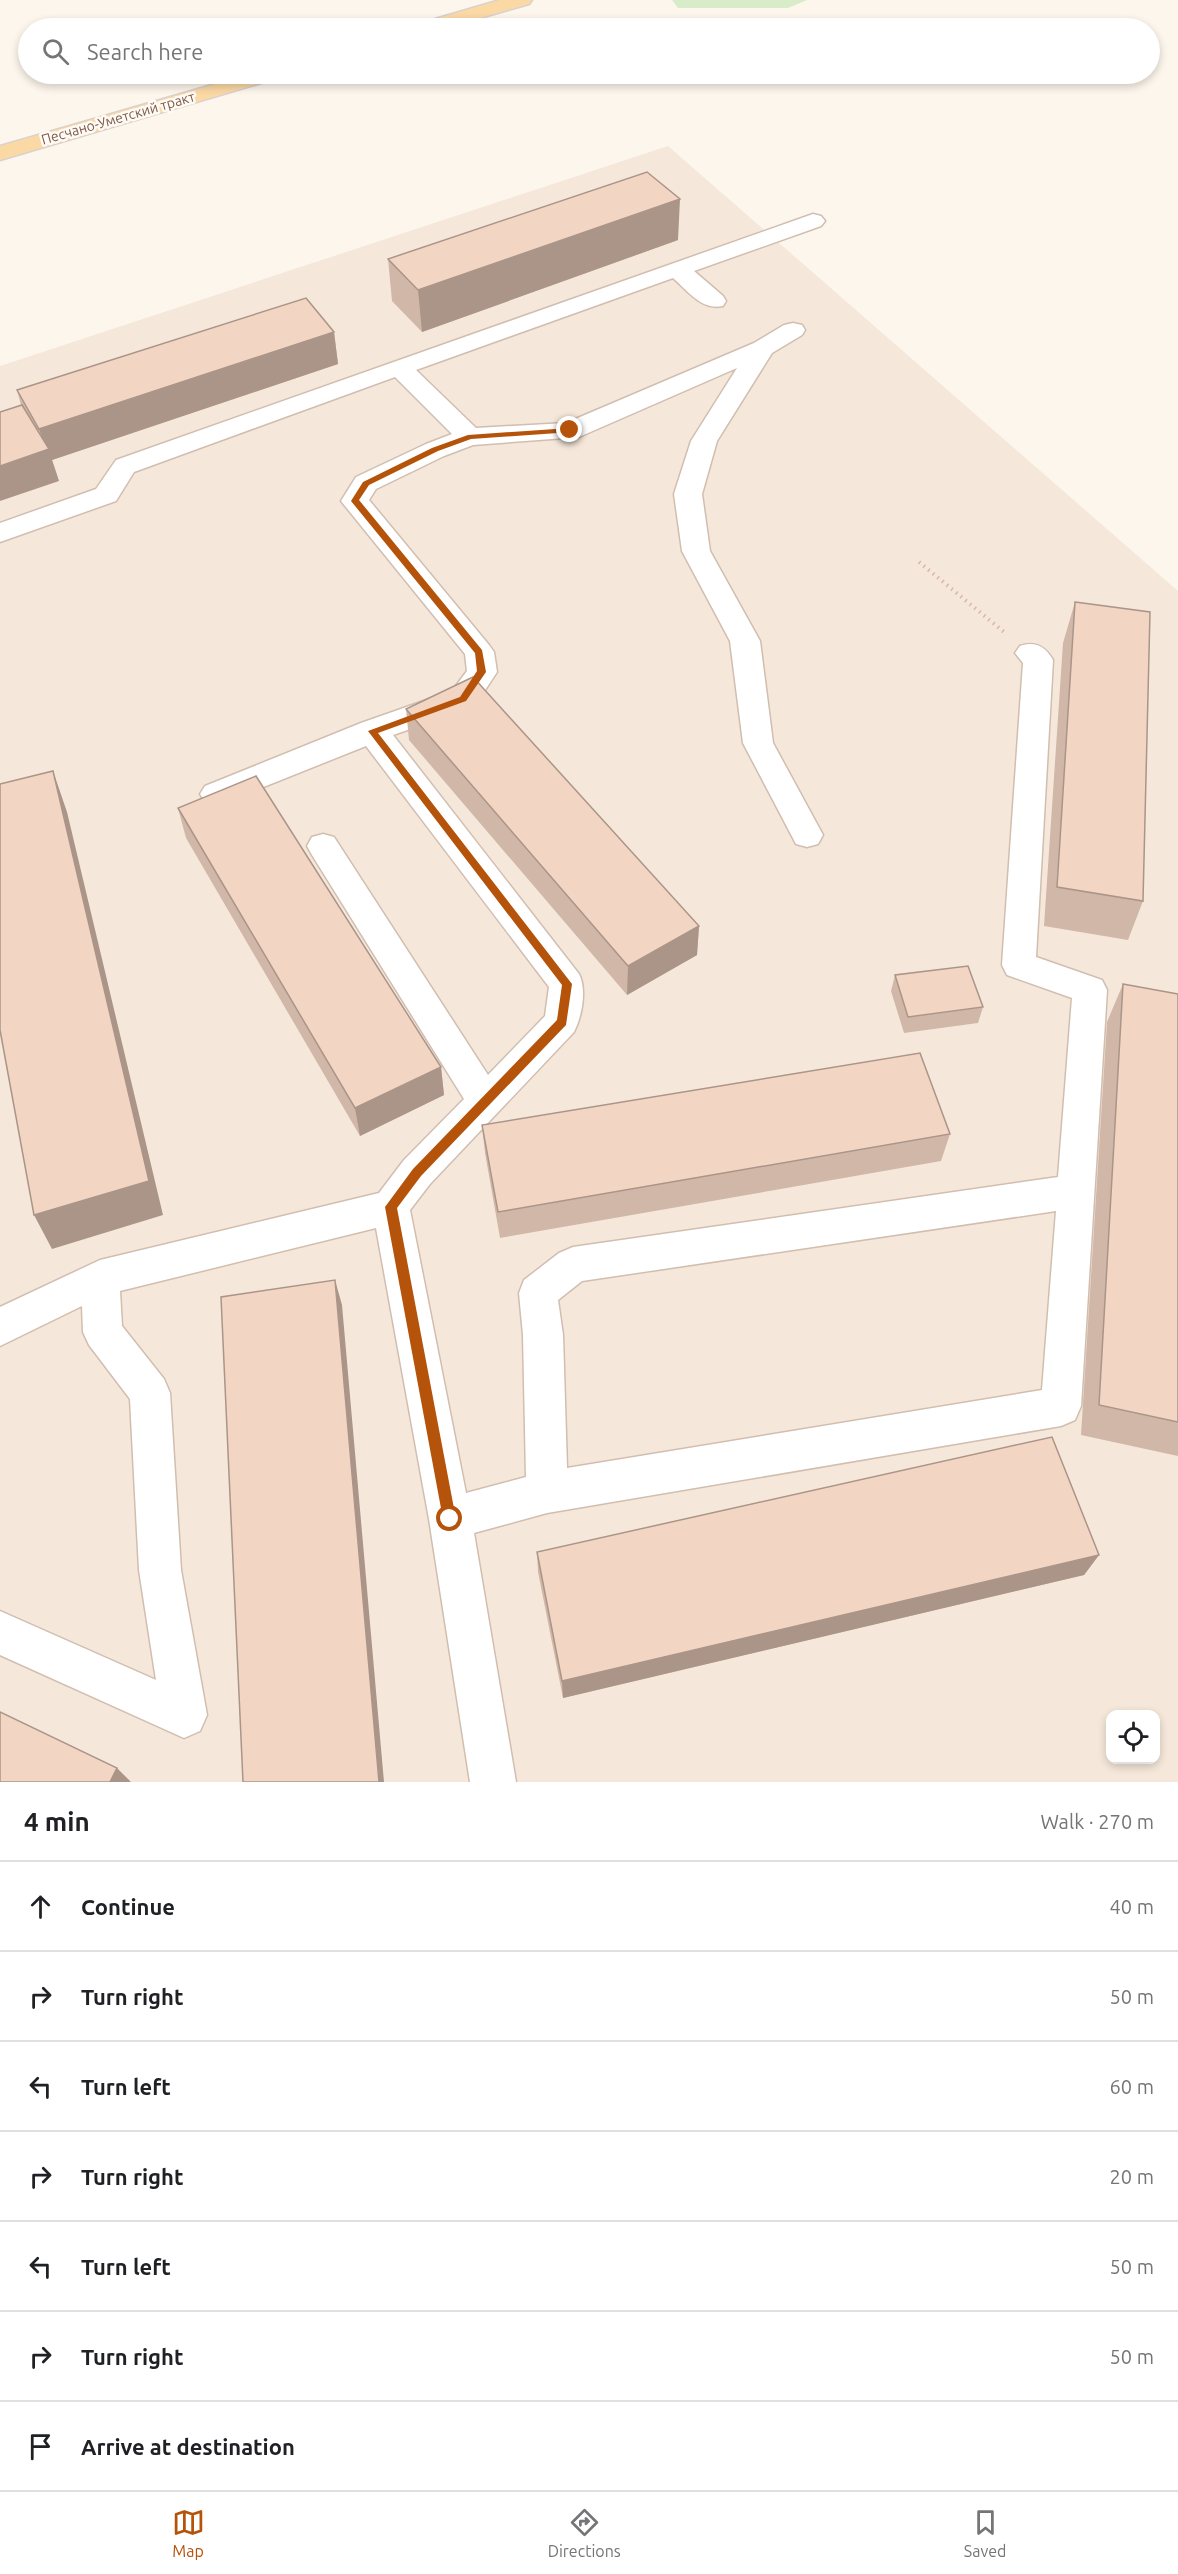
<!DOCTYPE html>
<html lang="en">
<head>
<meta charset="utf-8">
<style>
  :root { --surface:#fff; --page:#f2f2f2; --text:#202124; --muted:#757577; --line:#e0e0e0; --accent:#b45309 }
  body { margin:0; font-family:Ubuntu,sans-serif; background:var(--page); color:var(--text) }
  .controls { position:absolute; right:18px; bottom:18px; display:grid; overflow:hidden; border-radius:12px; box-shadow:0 3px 9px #0003 }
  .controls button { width:54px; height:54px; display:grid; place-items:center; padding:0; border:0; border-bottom:2px solid var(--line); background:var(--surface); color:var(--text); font:30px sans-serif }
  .stop { position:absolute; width:18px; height:18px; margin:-14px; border:4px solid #b45309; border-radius:50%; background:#fff }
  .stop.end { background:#b45309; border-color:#fff; box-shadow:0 2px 6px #0008 }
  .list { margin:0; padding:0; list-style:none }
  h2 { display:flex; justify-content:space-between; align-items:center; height:78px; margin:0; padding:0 24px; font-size:26px }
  h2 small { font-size:20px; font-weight:400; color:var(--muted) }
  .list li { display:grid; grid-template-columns:39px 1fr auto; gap:18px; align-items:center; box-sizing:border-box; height:90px; padding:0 24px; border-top:2px solid var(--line) }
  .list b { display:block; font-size:22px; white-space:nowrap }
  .list em { font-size:20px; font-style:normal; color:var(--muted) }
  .icon { flex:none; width:33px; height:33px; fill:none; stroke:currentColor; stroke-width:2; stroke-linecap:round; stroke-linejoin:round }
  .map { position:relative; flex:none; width:1178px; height:1782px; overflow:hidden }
  .search { position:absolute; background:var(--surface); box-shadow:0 3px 9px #0003; left:18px; right:18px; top:18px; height:66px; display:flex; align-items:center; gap:15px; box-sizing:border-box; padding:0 21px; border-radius:33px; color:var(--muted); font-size:22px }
  .sheet { height:708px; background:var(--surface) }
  nav { display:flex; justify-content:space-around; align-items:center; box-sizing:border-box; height:84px; border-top:2px solid var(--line); background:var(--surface); font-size:16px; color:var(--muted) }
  nav a { display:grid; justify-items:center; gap:3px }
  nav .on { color:var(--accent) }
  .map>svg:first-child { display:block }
</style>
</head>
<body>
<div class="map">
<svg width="1178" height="1782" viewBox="0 0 1178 1782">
  <rect width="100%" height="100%" fill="#fdf6ec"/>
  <path fill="#f5e8da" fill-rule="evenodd" d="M668 146 1178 591V1782H0V366ZM1110 1714H1156V1760H1110Z"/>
  <path fill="#d8ecc9" d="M672 0H807L788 8H678Z"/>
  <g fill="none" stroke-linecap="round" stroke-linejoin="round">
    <g stroke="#d1beb0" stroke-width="3">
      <path id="minor" d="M813 214 821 216 825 221 821 226 694 271 723 296 726 301 723 306C702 311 688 291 673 278L416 370 476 428 566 423 754 343 784 325 793 323 802 325 805 330 802 335 772 353 717 441 702 494 710 551 760 641 773 743 823 835 818 844 807 847 796 844 743 743 730 641 682 551 674 494 691 441 737 368 579 437 473 445 444 456 376 489 369 500 489 645 494 652 497 672 474 707 393 735 579 974C587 990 582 1016 574 1032L430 1184 410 1210 466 1493 526 1477 523 1335 519 1293 524 1280 559 1253 573 1247 1058 1177 1072 998 1007 975 1002 965 1023 663 1015 653 1020 646C1035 641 1045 646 1053 660L1036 957 1102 980 1107 990 1081 1406 1075 1420 1061 1426 547 1513 474 1533 516 1782H470L429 1519 376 1228 120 1291 122 1326 164 1379 170 1393 181 1570 207 1715 200 1731 184 1738 0 1655V1611L156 1680 139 1570 130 1399 89 1345 83 1332 82 1306 0 1346V1307L100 1260 379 1193 404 1160 464 1099 312 855 307 846 312 837 323 834 334 837 488 1075 545 1016 549 987 366 746 216 806 205 802 200 794 205 786 361 723 452 691 467 671 465 654 341 501 356 477 426 444 452 434 395 377 134 472 116 501 0 542V523L96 489 116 460ZM1056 1211 1042 1390 567 1468 563 1335 558 1300 582 1281Z"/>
    </g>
    <g stroke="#dad1cd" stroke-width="3">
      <path id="major" d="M500 0H532L529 4 445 28H415L418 24Z
        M250 74H282L278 78 0 160V146Z"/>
    </g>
    <path stroke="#d9b8a5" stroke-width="4" stroke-dasharray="1.5 4.5" stroke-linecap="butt" d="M919 562 1004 632"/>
    <use href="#minor" fill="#fff" fill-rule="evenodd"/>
    <use href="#major" fill="#fbd9a5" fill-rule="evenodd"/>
  </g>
  <path fill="#d1b7a8" d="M678 240 422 332 392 301 388 259Z
    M334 332 338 364 52 460 59 481 21 405 17 390Z
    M1075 602 1143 901 1128 940 1044 926 1063 643Z
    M406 709 699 926 697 955 627 995 409 740Z
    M178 808 441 1067 444 1095 360 1136 186 838Z
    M895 975 983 1007 978 1023 904 1033 891 991Z
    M1123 984 1178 994V1456L1081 1435 1107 1022Z
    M482 1125 950 1134 941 1161 500 1238 485 1153Z
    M537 1552 1099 1555 1084 1575 563 1698 538 1572Z"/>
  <path fill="#aa9588" d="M680 199 678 240 422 332 418 290Z
    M334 332 338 364 52 460 59 481 0 501V466L46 450 39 429Z
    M53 771 67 812 163 1215 52 1249 34 1215Z
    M699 926 697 955 627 995 628 966Z
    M441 1067 444 1095 360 1136 355 1108Z
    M335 1280 342 1305 384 1782H379Z
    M1099 1555 1084 1575 563 1698 562 1681Z
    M117 1768 131 1782H110Z"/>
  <path fill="#f3d5c3" stroke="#aa9588" stroke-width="1.5" d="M647 172 680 199 418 290 388 259Z
    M306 298 334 332 39 429 17 390Z
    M22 405 49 449 0 466V412Z
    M1075 602 1150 612 1143 901 1057 887Z
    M473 677 699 926 628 966 406 709Z
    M53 771 149 1181 34 1215 0 1030V784Z
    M256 776 441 1067 355 1108 178 808Z
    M968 966 983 1007 908 1017 895 975Z
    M1123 984 1178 994V1422L1099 1405Z
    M920 1053 950 1134 498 1212 482 1125Z
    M335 1280 379 1782H243L221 1297Z
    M1052 1437 1099 1555 562 1681 537 1552Z
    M0 1712 117 1768 110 1782H0Z"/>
  <path fill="#b45309" d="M570 428 572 429V432L471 439 438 451 369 485 359 500 482 650 486 672 466 701 378 733 572 984 566 1025 421 1176 397 1208 456 1519 454 1524 450 1525 445 1524 443 1519 385 1207 413 1169 557 1020 562 985 368 731 460 697 477 671 475 653 351 501 363 482 432 448 468 435Z"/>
  <g text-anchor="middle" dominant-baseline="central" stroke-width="5" stroke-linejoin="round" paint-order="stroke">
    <g font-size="14" fill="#7a5c4d" stroke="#fffaf3">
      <text transform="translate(118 118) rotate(-16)">Песчано-Уметский тракт</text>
    </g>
  </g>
</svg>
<div class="controls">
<button><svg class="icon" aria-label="locate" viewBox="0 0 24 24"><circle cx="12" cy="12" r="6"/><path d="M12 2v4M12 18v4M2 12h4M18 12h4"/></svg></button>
</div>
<div class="stop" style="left:450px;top:1519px"></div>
<div class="stop end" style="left:570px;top:430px"></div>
<div class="search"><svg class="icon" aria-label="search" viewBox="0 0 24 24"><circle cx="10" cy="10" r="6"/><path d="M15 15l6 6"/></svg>Search here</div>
</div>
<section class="sheet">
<h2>4 min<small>Walk · 270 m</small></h2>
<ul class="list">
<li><svg class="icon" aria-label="ahead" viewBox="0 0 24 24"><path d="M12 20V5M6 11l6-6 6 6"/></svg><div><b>Continue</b></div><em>40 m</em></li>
<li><svg class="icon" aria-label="right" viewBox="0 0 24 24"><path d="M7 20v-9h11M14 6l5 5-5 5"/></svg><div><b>Turn right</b></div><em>50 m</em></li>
<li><svg class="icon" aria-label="left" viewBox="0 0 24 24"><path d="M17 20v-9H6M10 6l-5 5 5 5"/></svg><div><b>Turn left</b></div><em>60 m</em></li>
<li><svg class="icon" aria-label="right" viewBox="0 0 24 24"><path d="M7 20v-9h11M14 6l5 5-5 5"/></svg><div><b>Turn right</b></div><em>20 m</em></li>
<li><svg class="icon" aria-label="left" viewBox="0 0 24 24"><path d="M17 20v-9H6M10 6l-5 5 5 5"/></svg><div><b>Turn left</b></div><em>50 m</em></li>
<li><svg class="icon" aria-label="right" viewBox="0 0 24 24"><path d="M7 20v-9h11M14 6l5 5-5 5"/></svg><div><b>Turn right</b></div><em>50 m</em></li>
<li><svg class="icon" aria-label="arrive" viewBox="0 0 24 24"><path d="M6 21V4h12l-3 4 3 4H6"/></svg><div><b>Arrive at destination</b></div></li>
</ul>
</section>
<nav>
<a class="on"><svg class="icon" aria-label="map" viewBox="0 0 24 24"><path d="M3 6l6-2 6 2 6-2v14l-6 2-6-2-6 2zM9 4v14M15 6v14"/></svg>Map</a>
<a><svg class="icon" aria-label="directions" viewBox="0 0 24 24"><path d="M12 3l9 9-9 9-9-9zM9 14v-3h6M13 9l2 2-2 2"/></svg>Directions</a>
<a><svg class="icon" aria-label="saved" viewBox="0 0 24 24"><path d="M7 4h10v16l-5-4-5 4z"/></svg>Saved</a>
</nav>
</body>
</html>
